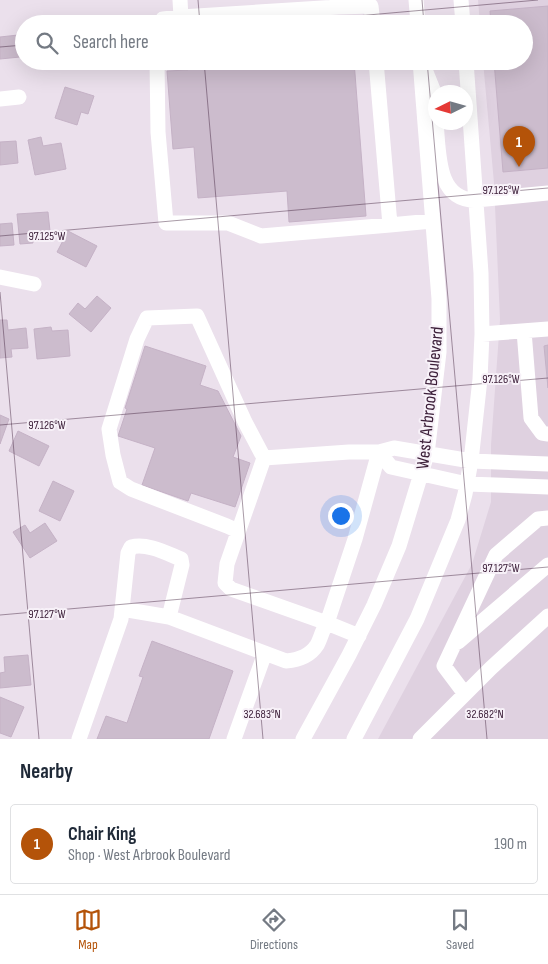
<!DOCTYPE html>
<html lang="en">
<head>
<meta charset="utf-8">
<style>
  :root { --surface:#fff; --page:#f2f2f3; --text:#1f2937; --muted:#747a83; --line:#e0e1e3; --accent:#b45309 }
  body { margin:0; font-family:"Sofia Sans Condensed",sans-serif; background:var(--page); color:var(--text) }
  .compass { position:absolute; left:428px; top:85px; width:45px; height:45px; border-radius:50%; background:var(--surface); box-shadow:0 5px 20px #0002; rotate:265deg }
  .you { position:absolute; left:340px; top:515px; width:18px; height:18px; margin:-12px; border:4px solid #fff; border-radius:50%; background:#1a73e8; box-shadow:0 0 0 8px #1a73e833 }
  .badge { display:grid; place-items:center; width:32px; height:32px; border-radius:50%; background:var(--accent); color:#fff; font-size:16px; font-weight:700 }
  .pin { position:absolute; translate:-50% -41px; filter:drop-shadow(0 1px 2px #0008) }
  .pin::after { content:''; position:absolute; top:26px; width:18px; height:15px; background:inherit; clip-path:polygon(0 0,100% 0,50% 100%) }
  .list { margin:0; padding:0; list-style:none }
  h2 { display:flex; justify-content:space-between; align-items:center; height:65px; margin:0; padding:0 20px; font-size:21px }
  h2 small { font-size:16px; font-weight:400; color:var(--muted) }
  .list li { display:grid; grid-template-columns:32px 1fr auto; gap:15px; align-items:center; box-sizing:border-box; height:80px; margin:0 10px 10px; padding:0 10px; border:1px solid var(--line); border-radius:5px }
  .list b { display:block; font-size:19px; white-space:nowrap }
  .list p { margin:0; font-size:16px; white-space:nowrap; color:var(--muted) }
  .list em { font-size:16px; font-style:normal; color:var(--muted) }
  .icon { flex:none; width:28px; height:28px; fill:none; stroke:currentColor; stroke-width:2; stroke-linecap:round; stroke-linejoin:round }
  .map { position:relative; flex:none; width:548px; height:739px; overflow:hidden }
  .search { position:absolute; background:var(--surface); box-shadow:0 5px 20px #0002; left:15px; right:15px; top:15px; height:55px; display:flex; align-items:center; gap:12px; box-sizing:border-box; padding:0 18px; border-radius:28px; color:var(--muted); font-size:19px }
  .sheet { height:155px; background:var(--surface) }
  nav { display:flex; justify-content:space-around; align-items:center; box-sizing:border-box; height:70px; border-top:1px solid var(--line); background:var(--surface); font-size:14px; color:var(--muted) }
  nav a { display:grid; justify-items:center; gap:2px }
  nav .on { color:var(--accent) }
  .map>svg:first-child { display:block }
</style>
</head>
<body>
<div class="map">
<svg width="548" height="739" viewBox="0 0 548 739">
  <rect width="100%" height="100%" fill="#ebe0ec"/>
  <path fill="#dfd1e0" d="M478 0H548V739H378L472 564 491 502V445L500 320 494 183 483 61H524V24H480Z"/>
  <path fill="#ccbccd" stroke="#c5b2c6" d="M548 6V168L503 172 494 61H524V24H491L490 11Z
    M18 35 20 57 0 59V37Z
    M188 61H354L366 216 289 222 287 191 198 198 194 147 173 149 167 71 188 70Z
    M65 87 94 96 88 114 81 112 77 125 55 118Z
    M41 137 43 146 61 143 66 169 35 175 28 140Z
    M16 141 18 163 0 165V142Z
    M48 212 50 231 32 233 33 243 20 244 17 214Z
    M12 223 14 245 0 246V224Z
    M68 231 97 246 86 267 57 252Z
    M97 296 111 308 91 332 69 314 78 303 85 309Z
    M0 320H7L8 330 26 328 28 348 11 349 12 357 0 358Z
    M51 327 52 331 68 330 70 356 37 359 34 329Z
    M548 345V388L544 346Z
    M145 346 206 366 200 385 218 391 241 436 233 457 250 463 235 507 191 493 188 501 142 485 155 448 118 436 127 409 125 408Z
    M0 415 9 419 0 444Z
    M18 431 49 446 39 466 9 451Z
    M53 481 74 491 60 521 39 511Z
    M45 523 57 541 30 558 13 532 25 525 30 533Z
    M152 641 233 671 209 739H97L106 716 127 723 143 677 139 676Z
    M28 655 31 685 0 688V673L5 672 4 657Z
    M0 697 24 707 11 737 0 733Z"/>
  <g fill="none" stroke-linecap="round" stroke-linejoin="round">
    <path stroke="#fff" stroke-width="15" d="M180 0 181 17
      M337 0 338 7 371 6 373 24
      M416 0 418 24
      M461 0 463 24
      M162 24 163 19 181 17 338 7
      M157 61 158 132 166 223H228L261 236 390 225
      M376 61 390 225 432 221
      M426 72 434 92 436 114
      M0 99 19 97
      M436 122C439 151 436 201 476 200L548 193
      M0 277 34 284
      M524 331 531 418 542 433 548 434
      M482 334 548 329
      M379 452 391 467 467 484 548 487
      M264 458 349 452H379L394 448 471 461 548 464
      M238 531 227 526 131 489 120 482 113 455 109 429 137 339 147 318 197 316 245 422 264 458 227 564 225 583 231 589 327 623 355 539 379 452
      M122 609 169 617
      M458 642 548 565
      M465 694 444 666 496 555 538 519 548 518
      M79 739 121 619 128 553 131 547C148 543 166 553 181 559L182 565 169 617 286 661C298 660 310 656 317 645 321 638 322 630 327 623L359 636
      M234 739 265 653
      M303 739 349 655 374 605 399 546 427 454 439 352V299L420 61
      M354 739 417 619 458 520 465 494 471 461 480 379 482 334 481 273 466 61
      M420 739 491 668 548 616"/>
  </g>
  <path fill="none" stroke="#3d203a" stroke-width="1" stroke-opacity="0.45" d="M198 0 200 24M422 0 424 24M266 24 538 0M0 47 24 45M204 61 263 739M427 61 487 739M0 236 548 188M0 292 39 739M0 425 548 378M0 615 548 567"/>
  <g text-anchor="middle" dominant-baseline="central" stroke-width="4" stroke-linejoin="round" paint-order="stroke">
    <g font-size="18" fill="#3d203a" stroke="#f7f1f8">
      <text transform="translate(430 398) rotate(-84)">West Arbrook Boulevard</text>
    </g>
  </g>
  <g font-size="12" text-anchor="middle" fill="#3d203a" stroke="#f7f1f8" stroke-width="4" stroke-linejoin="round" paint-order="stroke">
    <text x="501" y="194">97.125°W</text>
    <text x="47" y="240">97.125°W</text>
    <text x="501" y="383">97.126°W</text>
    <text x="47" y="429">97.126°W</text>
    <text x="501" y="572">97.127°W</text>
    <text x="47" y="618">97.127°W</text>
    <text x="262" y="718">32.683°N</text>
    <text x="485" y="718">32.682°N</text>
  </g>
</svg>
<svg class="compass" viewBox="-18 -18 36 36"><path d="M0-13l5 13h-10z" fill="#e53935"/><path d="M0 13l5-13h-10z" fill="#747a83"/></svg>
<div class="you"></div>
<div class="pin badge" style="left:519px;top:167px">1</div>
<div class="search"><svg class="icon" aria-label="search" viewBox="0 0 24 24"><circle cx="10" cy="10" r="6"/><path d="M15 15l6 6"/></svg>Search here</div>
</div>
<section class="sheet">
<h2>Nearby<small></small></h2>
<ul class="list">
<li><span class="badge">1</span><div><b>Chair King</b><p>Shop · West Arbrook Boulevard</p></div><em>190 m</em></li>
</ul>
</section>
<nav>
<a class="on"><svg class="icon" aria-label="map" viewBox="0 0 24 24"><path d="M3 6l6-2 6 2 6-2v14l-6 2-6-2-6 2zM9 4v14M15 6v14"/></svg>Map</a>
<a><svg class="icon" aria-label="directions" viewBox="0 0 24 24"><path d="M12 3l9 9-9 9-9-9zM9 14v-3h6M13 9l2 2-2 2"/></svg>Directions</a>
<a><svg class="icon" aria-label="saved" viewBox="0 0 24 24"><path d="M7 4h10v16l-5-4-5 4z"/></svg>Saved</a>
</nav>
</body>
</html>
